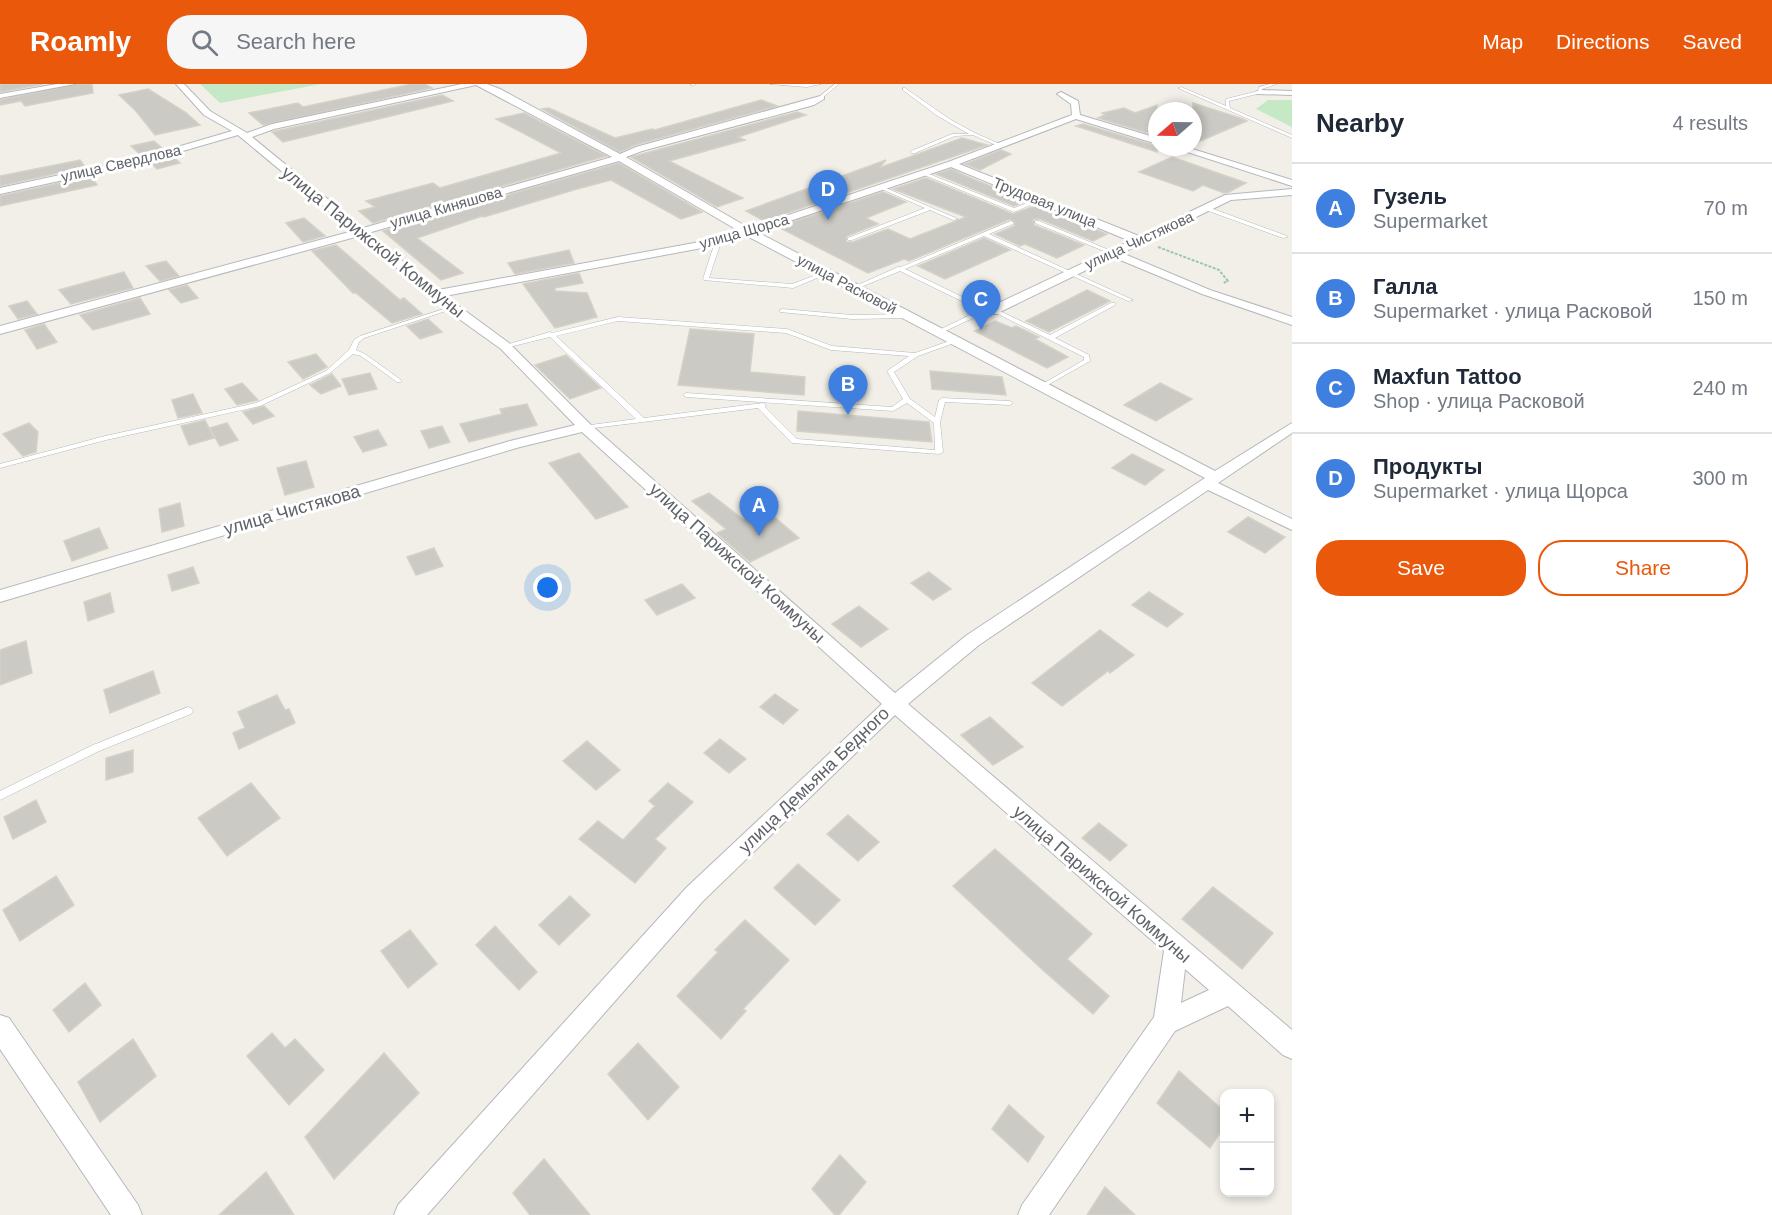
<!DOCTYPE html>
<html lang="en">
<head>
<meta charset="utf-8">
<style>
  :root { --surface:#fff; --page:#f6f6f7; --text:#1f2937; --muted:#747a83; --line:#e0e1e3; --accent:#ea580c }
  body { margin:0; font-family:Helvetica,sans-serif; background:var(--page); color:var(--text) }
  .controls { position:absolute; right:18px; bottom:18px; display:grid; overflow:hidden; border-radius:12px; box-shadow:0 3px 9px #0003 }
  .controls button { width:54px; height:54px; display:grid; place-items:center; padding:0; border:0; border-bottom:2px solid var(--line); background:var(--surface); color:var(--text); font:30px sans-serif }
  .compass { position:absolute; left:1148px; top:18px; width:54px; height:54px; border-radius:50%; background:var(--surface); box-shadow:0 3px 9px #0003; rotate:250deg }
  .you { position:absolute; left:548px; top:504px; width:21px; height:21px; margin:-15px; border:4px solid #fff; border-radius:50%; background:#1a73e8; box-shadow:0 0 0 9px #1a73e833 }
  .badge { display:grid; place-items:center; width:39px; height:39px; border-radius:50%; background:var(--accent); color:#fff; font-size:20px; font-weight:700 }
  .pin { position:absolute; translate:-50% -50px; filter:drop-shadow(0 2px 3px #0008) }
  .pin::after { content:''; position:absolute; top:32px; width:21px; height:18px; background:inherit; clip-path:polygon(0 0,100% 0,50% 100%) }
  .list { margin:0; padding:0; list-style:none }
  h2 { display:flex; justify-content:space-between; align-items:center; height:78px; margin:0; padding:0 24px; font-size:26px }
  h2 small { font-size:20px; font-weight:400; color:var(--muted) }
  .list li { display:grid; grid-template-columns:39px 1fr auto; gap:18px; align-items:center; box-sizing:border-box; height:90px; padding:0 24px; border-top:2px solid var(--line) }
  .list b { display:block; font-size:22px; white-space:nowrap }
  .list p { margin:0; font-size:20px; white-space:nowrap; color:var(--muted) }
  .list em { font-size:20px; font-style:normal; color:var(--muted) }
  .actions { display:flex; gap:12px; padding:18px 24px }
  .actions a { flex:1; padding:14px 0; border:2px solid var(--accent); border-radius:24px; text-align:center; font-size:21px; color:var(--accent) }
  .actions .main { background:var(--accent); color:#fff }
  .icon { flex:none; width:33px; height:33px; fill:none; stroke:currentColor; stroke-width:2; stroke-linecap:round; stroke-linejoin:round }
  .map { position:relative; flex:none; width:1292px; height:1131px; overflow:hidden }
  header { display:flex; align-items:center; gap:36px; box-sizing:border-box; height:84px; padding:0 30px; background:var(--accent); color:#fff }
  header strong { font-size:28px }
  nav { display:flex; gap:33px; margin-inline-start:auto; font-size:21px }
  .search { width:420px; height:54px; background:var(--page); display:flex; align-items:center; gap:15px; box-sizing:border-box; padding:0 21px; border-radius:24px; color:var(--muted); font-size:22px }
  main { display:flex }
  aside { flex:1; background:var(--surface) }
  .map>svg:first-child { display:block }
</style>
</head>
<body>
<header>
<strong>Roamly</strong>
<div class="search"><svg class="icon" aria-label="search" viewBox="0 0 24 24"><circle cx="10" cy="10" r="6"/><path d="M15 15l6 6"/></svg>Search here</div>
<nav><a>Map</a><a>Directions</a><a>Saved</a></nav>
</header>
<main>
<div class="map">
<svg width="1292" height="1131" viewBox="0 0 1292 1131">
  <rect width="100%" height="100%" fill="#f1efe8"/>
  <path fill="#c5e8c5" d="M200 0H321L220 19Z
    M1268 16H1292V43L1256 25Z"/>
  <path fill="#cccac5" stroke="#d6d1c6" stroke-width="1.5" d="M0 0H43L0 8Z
    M77 0H92L93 9 25 22 21 17 0 21V16Z
    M412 0H425L432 4 263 41 249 29 298 19 303 23Z
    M148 5 185 28 200 41 155 51 135 26 119 11Z
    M442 11 453 17 283 58 272 48Z
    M761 16 777 22 635 61 620 68 542 25 549 24 615 54 652 45 655 46Z
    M1193 19 1243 35 1247 37 1193 60Z
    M1157 21V52L1098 34 1105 31 1102 29 1124 24 1135 29Z
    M797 28 806 31 738 53 745 56 669 77 743 114 717 123 631 73Z
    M524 29 606 72 373 139 359 127 375 123 366 117 433 99 440 104 561 69 496 35Z
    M1083 40 1157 62V68L1076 42Z
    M962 54 987 61 764 137 746 127 886 76 879 84Z
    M154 57 163 65 141 71 131 62Z
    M1001 66 1011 70 980 86 965 80Z
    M172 72 180 79 157 85 151 79Z
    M1172 73 1246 99 1229 108 1224 109 1203 101 1193 107 1139 88Z
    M80 76 85 83 0 102V92Z
    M619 79 702 128 681 135 611 96 577 105 484 133 482 132 417 154 463 189 441 196 383 147Z
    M951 85 966 92 1027 117 1014 122 936 90Z
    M91 92 97 101 0 122V112Z
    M926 94 1013 130 1037 121 1107 150 1093 157 1040 135H1033L1034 141 1084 161 1057 174 1025 160 1020 162 995 150 1014 142 1015 138 1010 135 909 177 904 175 868 189 778 143 883 108 906 118 866 134 878 140 847 152 846 158H853L888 145 910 155 966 133 893 105Z
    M304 134 325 152 303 158 286 139Z
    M984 154 1010 166 945 195 918 182Z
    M336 161 400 216 404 214 422 230 392 239 356 209H353L312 167Z
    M569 166 574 179 515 190 508 179Z
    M166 177 179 192 160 197 146 182Z
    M124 188 133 204 71 220 59 206Z
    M579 189 583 199 555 204V207L587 209 597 233 555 244 523 200Z
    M187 201 198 214 181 219 169 206Z
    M1087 206 1110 217 1049 248 1026 237Z
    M140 214 150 230 93 246 80 231Z
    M27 217 37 230 18 235 9 222Z
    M428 235 442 248 420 255 407 242Z
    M995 237 1012 244 1016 242 1039 253 1035 255 1068 273 1047 284 975 247Z
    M44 240 57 258 37 265 25 246Z
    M690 245 754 250 750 288 805 293 804 311 678 301Z
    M316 270 327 283 303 295 288 278Z
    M566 271 601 304 570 315 535 281Z
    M930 287 1002 293 1006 311 932 305Z
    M370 289 377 305 349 311 342 295Z
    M332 290 341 302 321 310 310 301Z
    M242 299 258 316 237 321 225 305Z
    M1160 299 1192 315 1156 337 1124 321Z
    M193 310 202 329 178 334 172 316Z
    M527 320 537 341 469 358 460 340 502 330 500 325Z
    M264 322 274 332 253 340 243 328Z
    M798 327 929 338 932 358 797 347Z
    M205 336 214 354 189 361 181 342Z
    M29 339 38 348 36 368 23 372 3 350Z
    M227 339 238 356 220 362 210 344Z
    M442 342 450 358 429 364 421 347Z
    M378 346 387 361 363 368 354 353Z
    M579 369 628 423 596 435 549 379Z
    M1132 370 1164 386 1145 401 1112 384Z
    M306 377 314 403 285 411 277 384Z
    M709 409 744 436 766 426 799 454 750 478 717 449 726 445 692 417Z
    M180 419 184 442 162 448 159 425Z
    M1248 433 1285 453 1265 469 1228 448Z
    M99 444 108 464 72 477 64 457Z
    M434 464 443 482 416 491 407 473Z
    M193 483 199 499 172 507 168 491Z
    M929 488 951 505 933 516 911 499Z
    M682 500 695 514 657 531 645 516Z
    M1149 508 1183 530 1167 543 1132 521Z
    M110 509 114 528 88 537 84 518Z
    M859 522 888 545 861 563 832 540Z
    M1100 546 1134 571 1110 589 1108 587 1062 622 1032 599Z
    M26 557 32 589 0 601V566Z
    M153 587 160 609 110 629 104 606Z
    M775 610 798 626 783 640 760 623Z
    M277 611 285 626 289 625 295 639 239 665 233 649 245 644 238 628Z
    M990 633 1023 663 993 681 961 651Z
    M720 655 746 675 729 689 704 669Z
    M587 657 620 686 596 706 563 677Z
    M133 666V688L106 696V674Z
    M251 699 280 734 227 772 198 734Z
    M668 699 693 718 655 755 666 764 635 799 579 755 598 737 623 756 655 722 649 717Z
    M36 716 46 738 13 755 4 733Z
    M848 731 879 758 858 777 827 750Z
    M1099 739 1127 761 1110 777 1082 754Z
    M995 765 1092 850 1067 875 1109 912 1093 930 1045 888 953 802Z
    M798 780 840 816 815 841 774 804Z
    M56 792 74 821 20 857 3 826Z
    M1213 803 1273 849 1242 885 1182 835Z
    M570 812 590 831 559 861 539 841Z
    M745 836 789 876 743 925 746 927 721 955 677 912 718 868 715 866Z
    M495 842 537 888 519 906 476 861Z
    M410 846 437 880 408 904 381 867Z
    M85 899 101 921 69 948 53 926Z
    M272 949 285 964 295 955 324 986 289 1021 247 972Z
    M133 955 156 992 100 1038 78 998Z
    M638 959 679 1003 648 1036 608 990Z
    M384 969 419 1009 334 1095 305 1053Z
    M1179 987 1224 1027V1043L1210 1064 1157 1019Z
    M1009 1021 1044 1053 1028 1078 992 1045Z
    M840 1071 866 1098 839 1131H835L812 1105Z
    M544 1075 590 1131H530L513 1109Z
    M266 1088 294 1131H219Z
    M1105 1103 1135 1131H1087Z"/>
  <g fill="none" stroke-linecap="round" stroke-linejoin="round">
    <g stroke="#b5b8bc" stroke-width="1">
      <path id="service" d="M691 0H695V1L692 2Z
        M770 0H821L807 3Z
        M835 0H839L822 14H820V12Z
        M1270 0H1277L1262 5 1261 9 1229 17 1230 24 1292 51V54L1178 4 1181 3 1226 22V15L1258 7 1259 3Z
        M903 4H905L951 36 975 49 1002 61 998 62 973 51 955 52 915 69H911V67L952 50H969L936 31 903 6Z
        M924 88 1014 124 1038 115 1042 116 1014 128 922 90V89Z
        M881 102 958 135 953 136 930 126 852 156H848V154L925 124 879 104V103Z
        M1205 122 1287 152 1288 153 1283 154 1203 125 1202 124Z
        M1011 137 1013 138V140L989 150 1133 216 1128 217 984 152 905 185 987 225 1002 228 1050 251 1111 219H1115V221L1055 254 1089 271 1090 277 1044 303 1042 304 1039 302 1084 276V273L998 230 986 228 941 249H937V247L980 226 900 187 856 205 851 204 896 184 897 183H901Z
        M1035 137H1039L1114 168 1109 169 1035 139Z
        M718 156 721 158 709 194 792 200 824 188 829 189 793 204 704 196 703 195 715 158Z
        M450 223 455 224 364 254 359 258 356 266 365 270 401 296V298H397L361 272 353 270 330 289 260 322 106 356 0 384V380L105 352 256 319 326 287 349 266 354 256 360 252Z
        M782 225 852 231 909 230 912 232 909 234 852 235 780 228V226Z
        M618 233 787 245 832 262 915 269 955 255 958 257 957 258 918 272 894 288 910 315 935 333 939 316 942 314 1010 317 1013 319 1010 321 945 318 940 338 943 368 939 370 792 359 758 324 585 345 583 344V342L636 335 550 253 505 264 502 262 550 248 552 249ZM618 237 786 249 831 266 909 272 887 287 903 315 892 323 686 309 683 311 686 313 893 327 907 319 934 339 935 366 797 355 765 323 766 321 763 319 644 334 556 252Z
        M188 623 191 624 193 627 191 630 99 667 0 716V707L93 661Z"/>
    </g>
    <g stroke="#b5b8bc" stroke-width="2">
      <path id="minor" d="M57 0H75L0 14V10Z
        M176 0H184L210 27 247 49 272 40 462 0H487L500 5 620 70 636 63 824 11V15L814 21 642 67 626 73 749 144 948 78 1072 31 1071 20 1057 10 1061 8 1078 17 1080 31 1157 54V60L1076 35 959 80 1139 152 1225 111 1292 105V111L1231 116 1122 169 1210 206 1292 233V241L1202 210 1113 173 996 230H988V224L1130 157 951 83 757 148 1215 387 1292 339V349L1218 399 1292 435V446L1208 406 979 561 908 620 1292 946V975L1283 971 1228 922 1175 947 1049 1131H1018L1022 1121 1154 933 1164 867 895 631 703 817 427 1131H394L398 1121 687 803 882 620 582 348 520 363 0 518V506L510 357 575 341 501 265 448 227 359 152 0 250V242L353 147 238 51 145 78 0 110V104L143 73 232 47 204 31ZM476 1 612 73 363 144 252 53 274 45ZM619 77 739 147 716 155 438 206 368 149ZM747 152 1205 394 967 551 895 609 590 340 509 259 445 212 718 161ZM1185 885 1209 906 1181 919Z
        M1260 6 1292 7V11L1257 10 1256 8Z
        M1172 63H1186L1292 96V102Z
        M0 931 9 934 138 1121 142 1131H111L0 965Z"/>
    </g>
    <path stroke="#9cc7a9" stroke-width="2" stroke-dasharray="3 1.5" stroke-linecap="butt" d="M1158 163 1219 186 1228 197 1223 199"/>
    <use href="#service" fill="#fff" fill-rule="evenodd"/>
    <use href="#minor" fill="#fff" fill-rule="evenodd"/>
  </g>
  <g text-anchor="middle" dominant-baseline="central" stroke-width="6" stroke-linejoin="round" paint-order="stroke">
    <g font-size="15" fill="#5f6368" stroke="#fff">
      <text transform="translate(121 79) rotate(-13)">улица Свердлова</text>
      <text transform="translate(1045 118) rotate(22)">Трудовая улица</text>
      <text transform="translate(446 123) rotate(-16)">улица Киняшова</text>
      <text transform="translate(744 147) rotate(-16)">улица Щорса</text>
      <text transform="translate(1139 156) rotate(-25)">улица Чистякова</text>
      <text transform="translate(847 200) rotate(28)">улица Расковой</text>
    </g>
    <g font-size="18" fill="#5f6368" stroke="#fff">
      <text transform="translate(373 158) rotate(39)">улица Парижской Коммуны</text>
      <text transform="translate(292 426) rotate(-16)">улица Чистякова</text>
      <text transform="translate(737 479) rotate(42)">улица Парижской Коммуны</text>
      <text transform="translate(814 696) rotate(-44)">улица Демьяна Бедного</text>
      <text transform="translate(1102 800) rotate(41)">улица Парижской Коммуны</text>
    </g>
  </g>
</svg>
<div class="controls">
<button>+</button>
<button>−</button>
</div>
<svg class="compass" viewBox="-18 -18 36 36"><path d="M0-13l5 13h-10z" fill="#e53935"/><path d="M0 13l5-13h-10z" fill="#747a83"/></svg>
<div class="you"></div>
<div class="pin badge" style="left:759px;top:452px;background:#3f7fe0">A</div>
<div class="pin badge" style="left:848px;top:331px;background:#3f7fe0">B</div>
<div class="pin badge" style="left:981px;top:246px;background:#3f7fe0">C</div>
<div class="pin badge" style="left:828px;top:136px;background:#3f7fe0">D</div>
</div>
<aside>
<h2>Nearby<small>4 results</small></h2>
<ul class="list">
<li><span class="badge" style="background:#3f7fe0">A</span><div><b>Гузель</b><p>Supermarket</p></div><em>70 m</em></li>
<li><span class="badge" style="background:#3f7fe0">B</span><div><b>Галла</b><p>Supermarket · улица Расковой</p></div><em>150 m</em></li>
<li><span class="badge" style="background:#3f7fe0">C</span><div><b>Maxfun Tattoo</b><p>Shop · улица Расковой</p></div><em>240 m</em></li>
<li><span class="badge" style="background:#3f7fe0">D</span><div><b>Продукты</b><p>Supermarket · улица Щорса</p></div><em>300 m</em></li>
</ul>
<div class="actions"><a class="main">Save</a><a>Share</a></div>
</aside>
</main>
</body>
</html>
